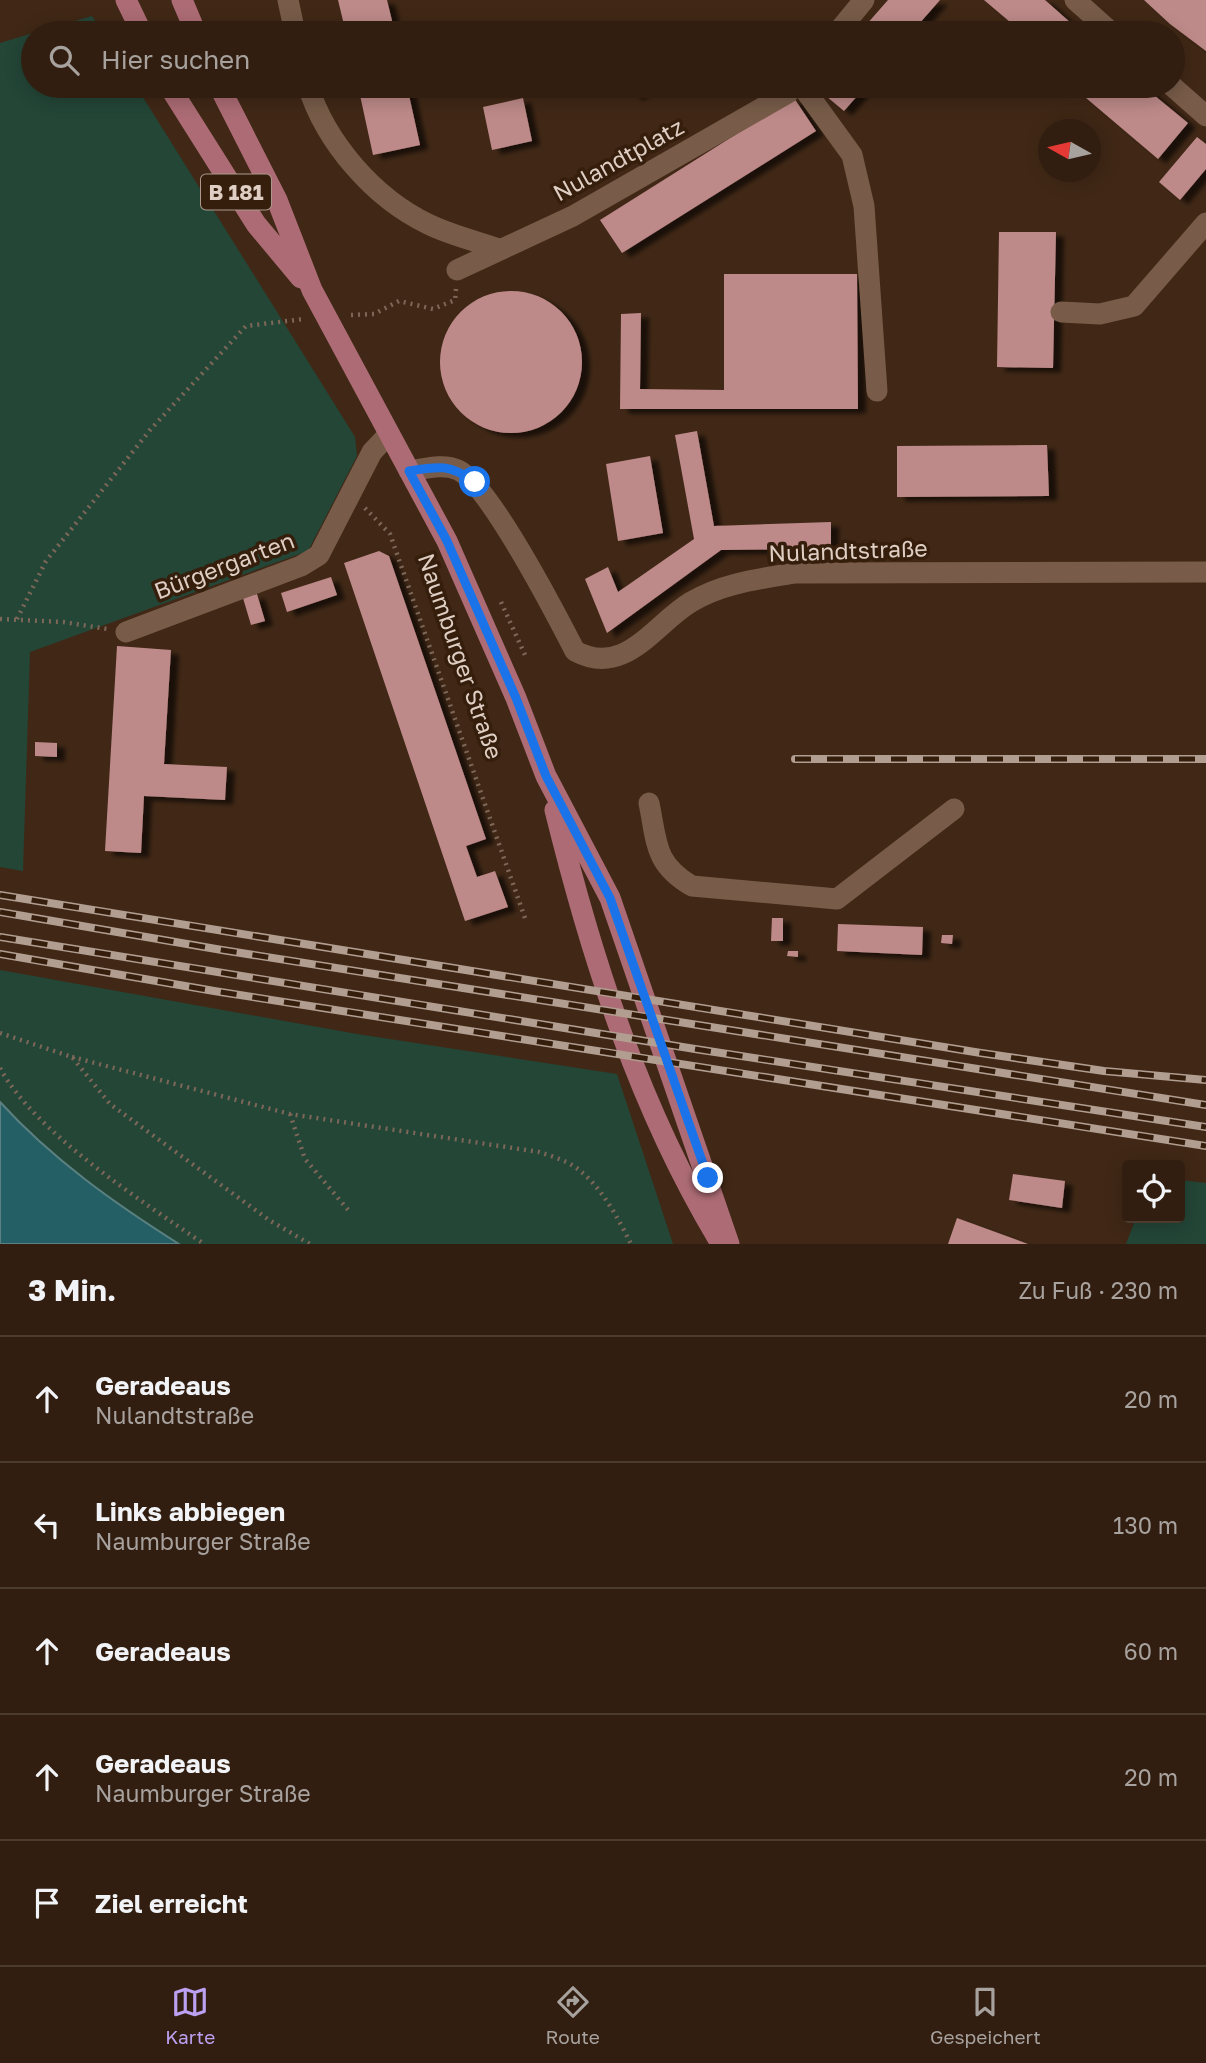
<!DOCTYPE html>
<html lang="de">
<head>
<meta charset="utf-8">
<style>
  :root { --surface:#311e10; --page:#392719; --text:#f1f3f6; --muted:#a8a29f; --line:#4c3c30; --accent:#bca0f2 }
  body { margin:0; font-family:"Golos Text",sans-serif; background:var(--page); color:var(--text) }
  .controls { position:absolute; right:21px; bottom:21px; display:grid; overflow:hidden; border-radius:7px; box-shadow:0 4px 18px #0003 }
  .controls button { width:63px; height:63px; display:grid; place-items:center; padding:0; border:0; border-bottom:2px solid var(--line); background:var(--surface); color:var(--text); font:35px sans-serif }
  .compass { position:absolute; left:1038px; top:119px; width:63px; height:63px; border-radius:50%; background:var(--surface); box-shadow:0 4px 18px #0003; rotate:278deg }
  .stop { position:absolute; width:21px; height:21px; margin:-16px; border:5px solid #1a73e8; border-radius:50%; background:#fff }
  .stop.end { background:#1a73e8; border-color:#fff; box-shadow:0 2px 7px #0008 }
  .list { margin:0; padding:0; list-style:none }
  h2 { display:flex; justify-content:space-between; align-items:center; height:91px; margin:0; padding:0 28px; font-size:30px }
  h2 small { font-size:23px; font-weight:400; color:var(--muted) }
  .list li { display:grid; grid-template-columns:46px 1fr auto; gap:21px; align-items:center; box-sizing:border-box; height:126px; padding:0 28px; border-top:2px solid var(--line) }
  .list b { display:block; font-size:26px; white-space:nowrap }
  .list p { margin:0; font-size:23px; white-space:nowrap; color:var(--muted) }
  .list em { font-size:23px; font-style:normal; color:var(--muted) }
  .icon { flex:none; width:38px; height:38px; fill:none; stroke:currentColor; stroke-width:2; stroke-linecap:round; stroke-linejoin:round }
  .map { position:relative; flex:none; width:1206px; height:1244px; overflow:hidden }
  .search { position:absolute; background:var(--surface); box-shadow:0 4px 18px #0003; left:21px; right:21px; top:21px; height:77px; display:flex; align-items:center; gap:18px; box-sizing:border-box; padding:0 24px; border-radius:38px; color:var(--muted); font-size:26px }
  .sheet { height:721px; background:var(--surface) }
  nav { display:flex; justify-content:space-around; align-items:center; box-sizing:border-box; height:98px; border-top:2px solid var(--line); background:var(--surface); font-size:19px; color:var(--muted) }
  nav a { display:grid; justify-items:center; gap:4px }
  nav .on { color:var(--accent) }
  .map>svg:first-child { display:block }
</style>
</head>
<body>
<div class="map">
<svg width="1206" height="1244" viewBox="0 0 1206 1244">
  <defs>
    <filter id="shadow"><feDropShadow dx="8" dy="4.5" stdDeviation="2" flood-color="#0009"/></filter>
  </defs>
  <rect width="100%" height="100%" fill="#412816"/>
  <path fill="#234637" d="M92 16 103 33H34Z
    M33 33V86H136L355 437 357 456 308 551 30 652 23 871 0 867V43Z
    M0 970 357 1034 617 1074 673 1244H179C114 1203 52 1159 0 1102Z
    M1180 1180 1206 1183V1244H1126L1136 1218H1180Z"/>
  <path fill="#235f65" stroke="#5b8081" stroke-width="2" d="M0 1102C52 1159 114 1203 179 1244H0Z"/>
  <path fill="#bd8a89" filter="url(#shadow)" d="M338 0H387L395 33H346Z
    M888 0H940L911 33H859Z
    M984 0H1045L1080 31 1023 33Z
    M1144 0H1206V51L1170 24Z
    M358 86H407L420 145 373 155Z
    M627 86H648L635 96Z
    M814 86H866L844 111Z
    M1084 86H1143L1188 123 1158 159 1079 92Z
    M523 98 532 141 492 150 483 107Z
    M794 98 816 131 622 253 600 220Z
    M1197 137 1206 144V169L1180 200 1159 182Z
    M999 232H1056L1053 368 997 367Z
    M724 274H857L858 409H620L621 314 641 313 640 389 724 390Z
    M440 362a71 71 0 1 1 142 0a71 71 0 1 1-142 0Z
    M697 431 714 526 831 522V549L721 550 607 633 585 579 608 567 618 592 694 539 675 435Z
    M1047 445 1049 496 897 497V446Z
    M650 456 663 533 618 541 606 464Z
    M379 551 389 556 486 839 466 846 477 877 495 871 508 907 465 921 344 563Z
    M331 577 337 595 287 612 281 593Z
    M257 594 265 621 251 625 243 598Z
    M117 646 171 650 164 764 227 767 225 800 144 796 141 853 105 851Z
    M35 742 57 743V757L35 756Z
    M772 918H783V941H771Z
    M838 924 923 927 922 955 837 951Z
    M942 935H953L952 944 941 943Z
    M788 951H798V957L787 956Z
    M1013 1174 1065 1181 1062 1208 1009 1200Z
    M957 1218 1028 1244H948Z"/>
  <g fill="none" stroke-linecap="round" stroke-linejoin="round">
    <path stroke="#7d6758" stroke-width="4.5" stroke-dasharray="2 5" stroke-linecap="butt" d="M351 315 374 314 399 301 433 309 455 300 456 289
      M365 508 390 534 525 918
      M501 602 525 655
      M0 619 63 622 107 629
      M17 619 46 561 150 430 246 326 304 319
      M0 1033 72 1057 110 1104 269 1220 310 1244
      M72 1057 290 1114 539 1152C551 1156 565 1160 575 1167 600 1184 618 1218 631 1244
      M0 1068C34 1132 143 1202 204 1244
      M290 1114 305 1159 349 1211"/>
    <path stroke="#785c49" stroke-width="21" d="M288 0 295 33
      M1075 0 1112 33
      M837 33 864 0
      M308 86C326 143 374 198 428 224 450 235 476 241 499 249
      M802 86 852 155 864 206 877 391
      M1172 86 1206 116
      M457 270 573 216 788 93 793 86
      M1061 312 1100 314 1134 306 1206 223
      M409 471C424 469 443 463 458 470 489 484 557 616 575 651 625 678 653 625 691 602 723 583 759 579 795 573L1206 572
      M126 632 301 566 319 555 372 452 389 434
      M649 803C657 842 654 864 692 886L837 899 954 809"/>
    <path stroke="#ad6c75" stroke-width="21" d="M126 0 142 33
      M182 0 196 33
      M169 86 256 224 301 278
      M219 86 277 200 312 290 447 541 516 698 546 776 610 898 729 1244
      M555 810C592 960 640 1110 720 1242"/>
    <g stroke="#b19e91" stroke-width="8">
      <path id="rail" d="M795 759H1206
        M0 895 981 1053 1104 1071 1206 1080
        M0 912 222 950 1206 1105
        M0 937 695 1049 1206 1127
        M0 954 214 991 1206 1146"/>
    </g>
    <use href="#rail" stroke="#361e0c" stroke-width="5" stroke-dasharray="16" stroke-linecap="butt"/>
  </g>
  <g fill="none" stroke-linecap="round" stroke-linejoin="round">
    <path stroke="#1a73e8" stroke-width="9" d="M475 482C450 464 439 466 409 471L447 541 516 698 546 776 610 898 708 1178"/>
  </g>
  <g text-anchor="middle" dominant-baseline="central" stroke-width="7" stroke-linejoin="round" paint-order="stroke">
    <rect fill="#361e0c" stroke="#ac998c" stroke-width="2" x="201" y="174.5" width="70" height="35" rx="5"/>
    <g font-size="21" font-weight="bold" fill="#dfcec3">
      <text x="236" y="192">B 181</text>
    </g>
    <g font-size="23" fill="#dfcec3" stroke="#361e0c">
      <text transform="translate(618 159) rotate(-29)">Nulandtplatz</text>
      <text transform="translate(848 550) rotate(-2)">Nulandtstraße</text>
      <text transform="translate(224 565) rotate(-21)">Bürgergarten</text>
      <text transform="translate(461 656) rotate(71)">Naumburger Straße</text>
    </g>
  </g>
</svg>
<div class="controls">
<button><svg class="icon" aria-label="locate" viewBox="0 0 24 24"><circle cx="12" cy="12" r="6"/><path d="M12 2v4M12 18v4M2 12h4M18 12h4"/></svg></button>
</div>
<svg class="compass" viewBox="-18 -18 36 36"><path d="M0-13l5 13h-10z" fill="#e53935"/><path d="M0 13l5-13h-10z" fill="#a8a29f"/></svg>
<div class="stop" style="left:475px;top:482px"></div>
<div class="stop end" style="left:708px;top:1178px"></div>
<div class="search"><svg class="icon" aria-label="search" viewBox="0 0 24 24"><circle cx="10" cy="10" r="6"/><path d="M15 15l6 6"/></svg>Hier suchen</div>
</div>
<section class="sheet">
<h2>3 Min.<small>Zu Fuß · 230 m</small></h2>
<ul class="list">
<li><svg class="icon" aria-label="ahead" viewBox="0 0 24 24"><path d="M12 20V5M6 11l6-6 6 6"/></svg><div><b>Geradeaus</b><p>Nulandtstraße</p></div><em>20 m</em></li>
<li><svg class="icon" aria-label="left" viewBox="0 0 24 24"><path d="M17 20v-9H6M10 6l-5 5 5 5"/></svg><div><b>Links abbiegen</b><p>Naumburger Straße</p></div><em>130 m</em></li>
<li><svg class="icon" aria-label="ahead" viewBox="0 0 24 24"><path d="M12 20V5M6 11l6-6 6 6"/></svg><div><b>Geradeaus</b></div><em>60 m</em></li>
<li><svg class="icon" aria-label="ahead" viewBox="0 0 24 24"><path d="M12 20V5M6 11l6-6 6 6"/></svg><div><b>Geradeaus</b><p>Naumburger Straße</p></div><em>20 m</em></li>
<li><svg class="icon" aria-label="arrive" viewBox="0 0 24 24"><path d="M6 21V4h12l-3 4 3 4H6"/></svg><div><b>Ziel erreicht</b></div></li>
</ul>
</section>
<nav>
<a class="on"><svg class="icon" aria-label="map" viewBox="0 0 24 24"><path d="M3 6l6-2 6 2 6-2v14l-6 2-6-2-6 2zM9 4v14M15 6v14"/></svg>Karte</a>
<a><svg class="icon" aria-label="directions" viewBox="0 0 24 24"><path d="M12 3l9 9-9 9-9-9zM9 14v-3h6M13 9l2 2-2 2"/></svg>Route</a>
<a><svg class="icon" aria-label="saved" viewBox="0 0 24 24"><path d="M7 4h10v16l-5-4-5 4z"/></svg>Gespeichert</a>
</nav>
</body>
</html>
